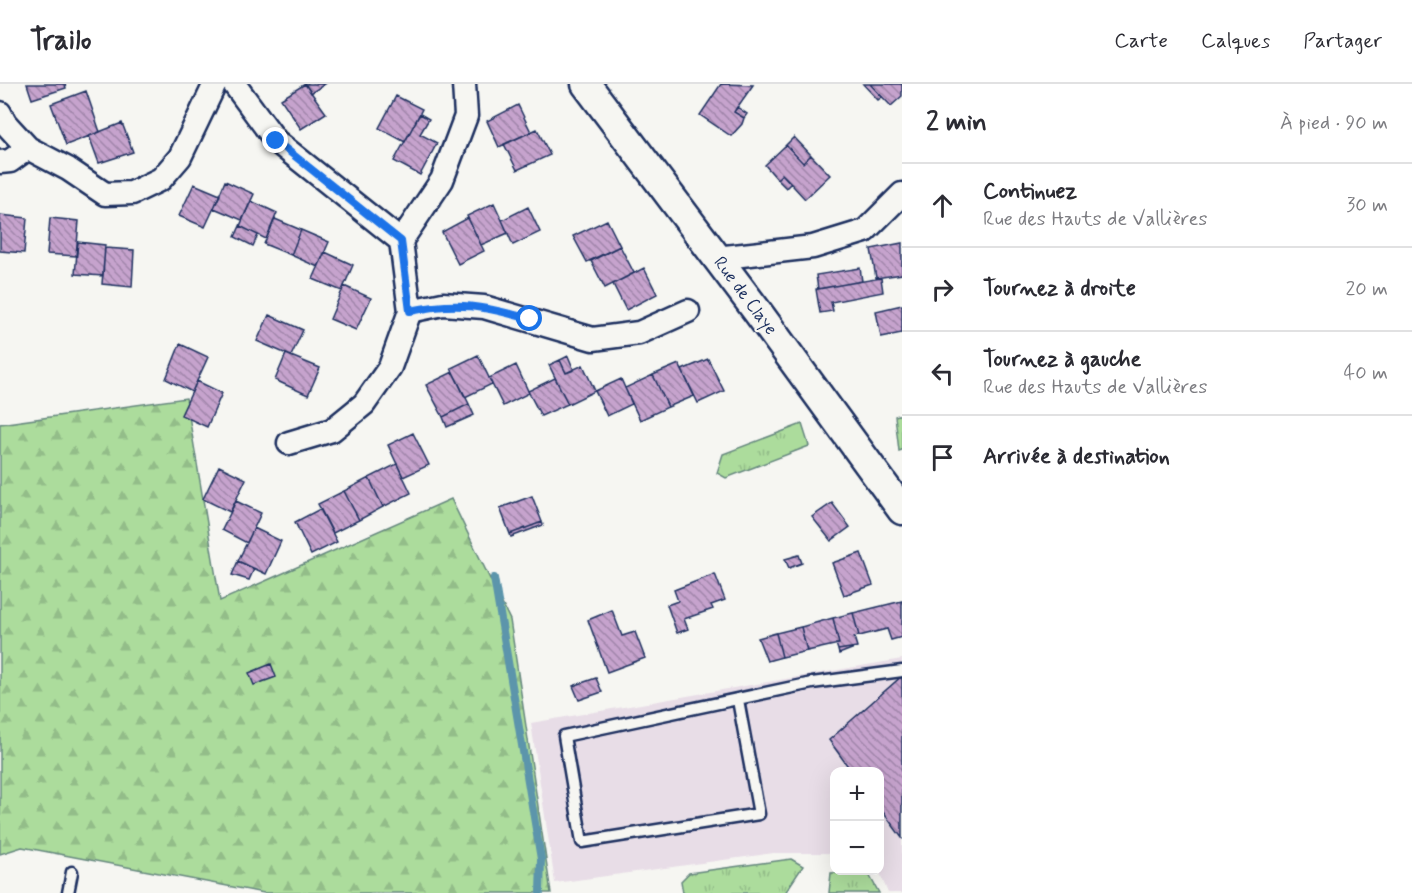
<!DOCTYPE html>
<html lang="fr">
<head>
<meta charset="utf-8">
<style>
  :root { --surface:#fff; --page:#f7f7f7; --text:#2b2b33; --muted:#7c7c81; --line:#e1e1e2 }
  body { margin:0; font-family:Mynerve,sans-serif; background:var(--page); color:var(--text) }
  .controls { position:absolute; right:18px; bottom:18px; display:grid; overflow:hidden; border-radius:12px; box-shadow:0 6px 24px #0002 }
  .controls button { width:54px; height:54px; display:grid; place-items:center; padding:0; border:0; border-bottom:2px solid var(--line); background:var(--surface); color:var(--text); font:30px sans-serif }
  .stop { position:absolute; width:18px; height:18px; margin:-14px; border:4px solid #1a73e8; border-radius:50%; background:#fff }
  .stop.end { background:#1a73e8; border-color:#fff; box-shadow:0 2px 6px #0008 }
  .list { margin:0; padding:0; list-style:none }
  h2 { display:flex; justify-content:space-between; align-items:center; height:78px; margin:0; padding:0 24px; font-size:26px }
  h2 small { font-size:20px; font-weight:400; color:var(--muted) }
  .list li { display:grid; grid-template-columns:39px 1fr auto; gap:18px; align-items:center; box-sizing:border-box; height:84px; padding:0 24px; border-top:2px solid var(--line) }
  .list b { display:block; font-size:22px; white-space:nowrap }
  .list p { margin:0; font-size:20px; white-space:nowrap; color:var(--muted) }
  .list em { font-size:20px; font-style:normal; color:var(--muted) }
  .icon { flex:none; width:33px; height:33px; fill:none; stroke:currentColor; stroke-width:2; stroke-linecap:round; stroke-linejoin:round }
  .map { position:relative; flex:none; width:902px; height:809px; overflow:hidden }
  header { display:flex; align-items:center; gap:36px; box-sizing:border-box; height:84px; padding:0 30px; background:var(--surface); border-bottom:2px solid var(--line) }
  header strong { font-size:28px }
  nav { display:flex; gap:33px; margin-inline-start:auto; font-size:21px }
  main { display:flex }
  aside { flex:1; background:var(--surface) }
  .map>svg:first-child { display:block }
</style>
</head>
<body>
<header>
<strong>Trailo</strong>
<nav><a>Carte</a><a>Calques</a><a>Partager</a></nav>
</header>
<main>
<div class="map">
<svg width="902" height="809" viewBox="0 0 902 809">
  <defs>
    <pattern id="grass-tufts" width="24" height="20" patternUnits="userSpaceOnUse" patternTransform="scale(1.5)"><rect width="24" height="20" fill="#acdc9c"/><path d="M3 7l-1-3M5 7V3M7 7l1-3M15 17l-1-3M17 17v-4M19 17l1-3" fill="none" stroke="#93bd89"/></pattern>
    <pattern id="forest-firs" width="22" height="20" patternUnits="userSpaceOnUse" patternTransform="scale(1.5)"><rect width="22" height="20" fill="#acdc9c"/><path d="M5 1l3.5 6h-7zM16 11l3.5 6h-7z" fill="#93bd89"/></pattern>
    <pattern id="building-back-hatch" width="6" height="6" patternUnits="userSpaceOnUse" patternTransform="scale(1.5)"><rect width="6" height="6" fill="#c6a3cd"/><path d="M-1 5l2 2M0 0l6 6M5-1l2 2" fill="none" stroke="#a085aa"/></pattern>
  </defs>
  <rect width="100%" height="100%" fill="#f6f6f2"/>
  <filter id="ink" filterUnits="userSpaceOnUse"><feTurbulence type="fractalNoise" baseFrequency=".0167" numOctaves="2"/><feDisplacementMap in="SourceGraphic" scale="12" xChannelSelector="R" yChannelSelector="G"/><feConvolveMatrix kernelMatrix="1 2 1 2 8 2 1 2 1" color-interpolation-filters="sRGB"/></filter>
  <g filter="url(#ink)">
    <path fill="#e8dde7" d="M902 575V809H888L879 787 880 688H834V769H774L555 799 531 639Z"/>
    <path fill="url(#grass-tufts)" stroke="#64867d" stroke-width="1.5" d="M902 330V366L899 367 895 332Z
      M802 340 809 362 726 394 717 389 723 370Z
      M791 775 803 782 785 809H683L681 797 689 789Z
      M867 787 879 809H829L831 789Z"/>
    <path fill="url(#forest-firs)" stroke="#64867d" stroke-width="1.5" d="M186 314 220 517 451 415 510 536 551 809H264L22 763 0 770V340Z"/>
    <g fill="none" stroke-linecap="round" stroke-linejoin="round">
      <path stroke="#5c95ab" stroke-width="8" d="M494 494 541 775 540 809"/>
    </g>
    <path fill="url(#building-back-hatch)" stroke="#1b2f5e" stroke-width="1.5" d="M27 0H65L66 4 32 15Z
      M305 0 326 29 301 45 281 15Z
      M305 0H325L311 9Z
      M721 0 753 1 734 28 744 34 742 40 731 52 700 31Z
      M863 0H870L882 13 878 16Z
      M870 0H902V12L891 22Z
      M86 7 100 48 66 61 51 20Z
      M396 12 422 25 405 58 379 44Z
      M518 21 531 48 499 63 487 37Z
      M737 23 747 30 744 34 734 28Z
      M420 30 429 35 420 50 437 59 420 91 394 77Z
      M122 39 133 68 99 79 89 52Z
      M537 45 550 71 517 86 504 60Z
      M794 53 811 71 803 79 786 61Z
      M786 61 803 79 811 71 830 91 805 115 782 90 777 95 765 81Z
      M782 90 791 99 786 104 777 95Z
      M225 97 254 110 242 136 214 124Z
      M194 100 220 111 205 143 179 132Z
      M251 117 277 129 266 155 240 142Z
      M494 119 508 149 481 161 467 132Z
      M528 123 540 148 513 161 502 136Z
      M0 131 27 134 24 169 0 167Z
      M50 134 79 137 76 172 47 170Z
      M468 134 484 167 458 180 442 148Z
      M275 135 301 146 291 171 264 160Z
      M607 136 620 162 587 178 573 152Z
      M240 142 258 151 253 162 235 153Z
      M301 146 329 158 318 183 291 171Z
      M78 158 105 161 103 192 75 190Z
      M902 159V190L876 194 871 165Z
      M620 162 634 189 605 204 591 177Z
      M105 164 134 166 132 203 102 200Z
      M325 168 353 181 342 207 313 195Z
      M644 184 657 210 626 226 613 200Z
      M860 184 862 197 818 205 816 191Z
      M881 194 883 208 831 218 833 227 820 229 816 205Z
      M344 202 371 214 356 246 330 235Z
      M902 221V249L881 253 876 227Z
      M269 231 303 246 291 272 257 257Z
      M180 260 208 273 192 308 166 295Z
      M286 270 320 284 308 311 275 296Z
      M478 271 492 300 465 313 451 284Z
      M568 272 574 286 566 289 560 276Z
      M708 275 724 307 698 319 682 286Z
      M560 276 566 289 583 281 595 307 568 320 549 281Z
      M679 280 694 312 668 323 653 291Z
      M516 281 529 309 503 322 489 294Z
      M453 288 469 320 443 333 426 301Z
      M653 291 668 323 640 336 625 304Z
      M555 294 568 320 541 332 528 307Z
      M621 295 632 320 607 332 595 307Z
      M197 297 222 309 207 343 181 331Z
      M469 320 474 331 447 343 443 333Z
      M413 349 429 381 403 393 388 361Z
      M397 380 411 409 383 423 369 394Z
      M219 382 246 395 230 428 203 415Z
      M369 394 383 423 359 436 344 407Z
      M344 407 359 436 333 449 318 420Z
      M532 412 542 438 510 450 500 424Z
      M236 417 261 429 247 459 222 446Z
      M832 419 850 443 831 457 812 433Z
      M320 425 337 458 311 471 295 438Z
      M542 438 543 441 511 453 510 450Z
      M254 444 281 457 266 490 238 477Z
      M861 469 873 501 844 511 832 479Z
      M799 471 802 479 789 484 785 475Z
      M238 477 254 485 249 496 232 491Z
      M715 490 725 516 711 521 713 525 684 535 688 545 677 549 667 521 678 517 674 506Z
      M902 517V553L891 556 887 545 859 552 853 529Z
      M612 526 622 552 635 548 645 574 607 588 588 536Z
      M853 529 859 552 854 553 857 563 838 566 836 560H839L833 534Z
      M833 534 839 560 807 567 801 543Z
      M801 543 807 567 782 573 776 549Z
      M776 549 782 573 767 577 758 554Z
      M857 563 839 570 838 566Z
      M271 580 276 593 254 601 249 589Z
      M902 592V754L880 724V688H852L829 656Z
      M596 594 602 608 579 616 573 602Z"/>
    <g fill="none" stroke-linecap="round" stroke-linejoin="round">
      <g stroke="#1b2f5e" stroke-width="15">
        <path id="service" d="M738 616 759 730 582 758 564 652 812 599 902 587
          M68 809 72 788"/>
      </g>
      <g stroke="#1b2f5e" stroke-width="27">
        <path id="minor" d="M234 0 276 57 401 157
          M0 29 5 39 28 64 68 85 105 110 132 109 161 95 180 73 215 0
          M0 78 10 77 28 64
          M401 157 442 96 466 32 464 0
          M716 174 813 163 865 147 902 110
          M410 227 443 220 484 223 593 255 639 249 688 227
          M289 359 332 346 364 320 390 283 410 227 401 157"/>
      </g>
      <g stroke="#1b2f5e" stroke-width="33">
        <path id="tertiary" d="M586 0 757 227 902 426"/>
      </g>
      <use href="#service" stroke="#f6f6f2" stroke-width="10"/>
      <use href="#minor" stroke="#f6f6f2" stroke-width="22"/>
      <use href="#tertiary" stroke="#f6f6f2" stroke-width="28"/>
    </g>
  </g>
  <g fill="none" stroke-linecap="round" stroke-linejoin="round" filter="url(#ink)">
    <path stroke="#1a73e8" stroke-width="8" d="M276 57 401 157 410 227C458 217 483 222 530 235"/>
  </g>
  <g text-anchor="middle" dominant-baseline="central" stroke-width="4.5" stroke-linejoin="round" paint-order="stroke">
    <g font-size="18" fill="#1b2f5e" stroke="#f6f6f2">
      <text transform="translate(745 212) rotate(53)">Rue de Claye</text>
    </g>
  </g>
</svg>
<div class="controls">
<button>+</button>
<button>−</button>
</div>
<div class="stop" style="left:530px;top:235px"></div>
<div class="stop end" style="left:276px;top:57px"></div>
</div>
<aside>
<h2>2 min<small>À pied · 90 m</small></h2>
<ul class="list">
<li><svg class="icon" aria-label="ahead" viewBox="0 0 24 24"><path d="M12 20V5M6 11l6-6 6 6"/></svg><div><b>Continuez</b><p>Rue des Hauts de Vallières</p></div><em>30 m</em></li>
<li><svg class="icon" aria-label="right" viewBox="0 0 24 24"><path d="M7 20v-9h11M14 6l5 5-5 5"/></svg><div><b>Tournez à droite</b></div><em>20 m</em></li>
<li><svg class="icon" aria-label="left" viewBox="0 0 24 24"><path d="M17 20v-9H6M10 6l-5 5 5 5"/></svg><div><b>Tournez à gauche</b><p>Rue des Hauts de Vallières</p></div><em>40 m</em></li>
<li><svg class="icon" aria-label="arrive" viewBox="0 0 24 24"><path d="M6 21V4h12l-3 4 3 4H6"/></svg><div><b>Arrivée à destination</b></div></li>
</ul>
</aside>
</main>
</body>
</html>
